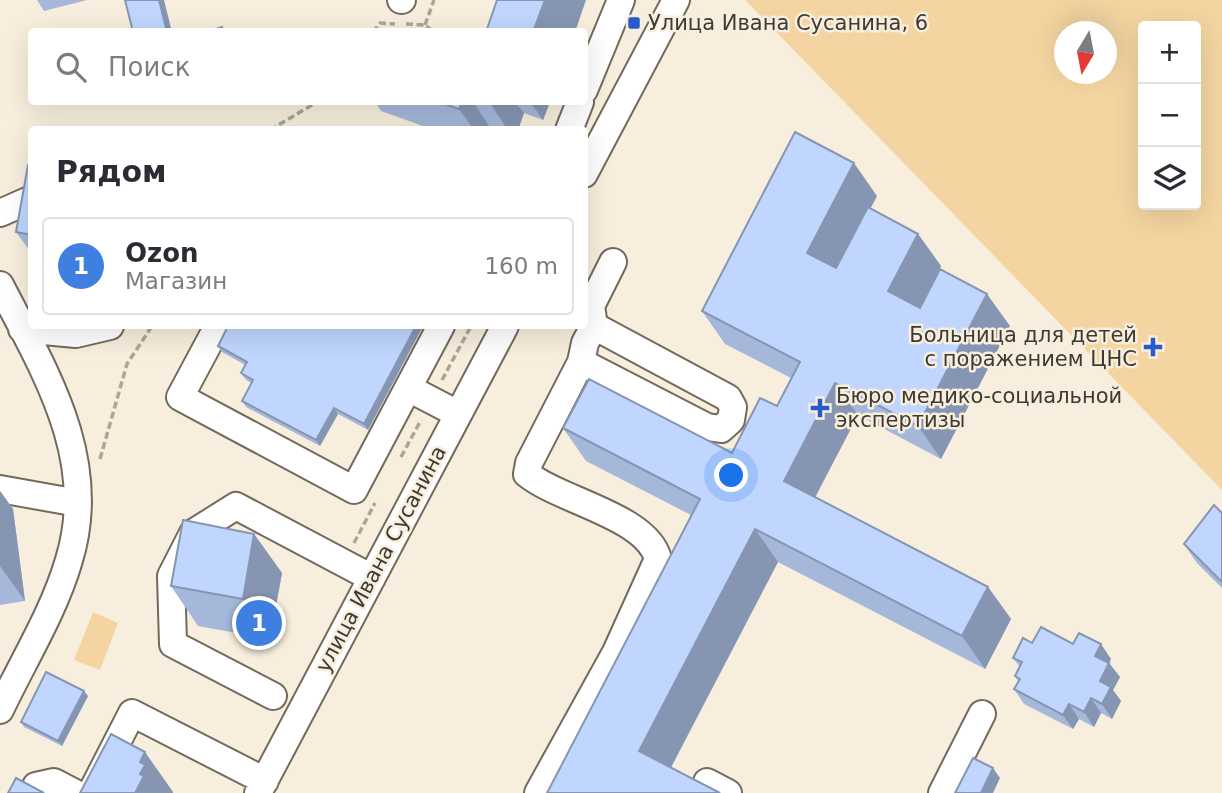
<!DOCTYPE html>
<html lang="ru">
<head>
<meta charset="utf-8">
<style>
  :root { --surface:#fff; --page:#f7f7f7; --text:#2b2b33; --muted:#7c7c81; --line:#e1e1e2; --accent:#7c3aed }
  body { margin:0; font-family:"DejaVu Sans",sans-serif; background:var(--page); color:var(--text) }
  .controls { position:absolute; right:21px; top:21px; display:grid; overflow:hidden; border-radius:7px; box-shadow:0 7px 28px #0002 }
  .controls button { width:63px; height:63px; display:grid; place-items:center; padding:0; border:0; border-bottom:2px solid var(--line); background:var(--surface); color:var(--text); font:35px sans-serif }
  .compass { position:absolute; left:1054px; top:21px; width:63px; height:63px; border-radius:50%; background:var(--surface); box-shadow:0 7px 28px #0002; rotate:190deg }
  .you { position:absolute; left:732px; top:476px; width:24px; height:24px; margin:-18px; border:5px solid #fff; border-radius:50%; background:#1a73e8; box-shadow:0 0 0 10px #1a73e833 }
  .badge { display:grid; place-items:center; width:46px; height:46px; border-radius:50%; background:var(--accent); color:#fff; font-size:23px; font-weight:700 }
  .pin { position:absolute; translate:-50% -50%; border:4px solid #fff; box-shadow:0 2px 7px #0006 }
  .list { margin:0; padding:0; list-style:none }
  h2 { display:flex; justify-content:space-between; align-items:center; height:91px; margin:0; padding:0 28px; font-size:30px }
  h2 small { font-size:23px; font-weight:400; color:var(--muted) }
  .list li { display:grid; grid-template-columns:46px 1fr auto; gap:21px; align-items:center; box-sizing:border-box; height:98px; margin:0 14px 14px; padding:0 14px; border:2px solid var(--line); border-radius:7px }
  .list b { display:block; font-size:26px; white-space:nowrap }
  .list p { margin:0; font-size:23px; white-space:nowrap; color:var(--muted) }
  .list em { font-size:23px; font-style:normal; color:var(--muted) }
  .icon { flex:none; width:38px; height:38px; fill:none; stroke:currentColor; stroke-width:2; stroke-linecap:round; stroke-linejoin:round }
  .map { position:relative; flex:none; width:1222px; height:793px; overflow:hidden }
  .search { position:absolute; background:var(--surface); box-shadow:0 7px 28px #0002; left:28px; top:28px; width:560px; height:77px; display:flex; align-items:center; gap:18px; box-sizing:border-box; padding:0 24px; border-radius:7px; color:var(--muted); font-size:26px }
  .panel { position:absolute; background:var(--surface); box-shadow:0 7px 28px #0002; left:28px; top:126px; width:560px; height:203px; border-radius:7px }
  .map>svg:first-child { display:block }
</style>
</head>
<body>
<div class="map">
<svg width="1222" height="793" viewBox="0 0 1222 793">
  <rect width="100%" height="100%" fill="#f8eedd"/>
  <path fill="#f4d5a1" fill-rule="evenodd" d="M745 0H1222V490ZM1143 26H1196V205H1143ZM1064 32H1106V74H1064Z
    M93 612 118 623 100 670 74 660Z"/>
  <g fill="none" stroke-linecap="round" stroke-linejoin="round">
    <g stroke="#736a5c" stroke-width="30">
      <path id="minor" d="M401 0H402
        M584 90 621 0
        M569 130 580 102
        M584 174 676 0
        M0 213 32 199
        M0 285C45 372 100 459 69 560 54 612 23 661 0 710
        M218 326 180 397 354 490 408 388
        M441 326 408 388 458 414
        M22 329 76 334 110 326
        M581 362 707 427 721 429 731 420 733 407 728 398 594 326
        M0 489 78 503
        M273 696 173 644 171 576 193 533 236 506 372 578
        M707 782 728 793
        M33 793 36 786 54 782 75 793
        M91 793 132 713 265 781
        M258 793 505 326
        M538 793 616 652 658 559C647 516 560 501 527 474L529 463 581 362 585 343 594 326 591 306 613 262
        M942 793 982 714"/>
    </g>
    <path stroke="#ada598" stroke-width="3.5" stroke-dasharray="7 3.5" stroke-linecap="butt" d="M406 24 425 25 434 32
      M425 25 434 0
      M373 32 380 23 395 24
      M270 130 317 102
      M442 380 471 326
      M401 457 421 420
      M100 459 127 364 152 326
      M354 543 375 503"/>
    <use href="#minor" stroke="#fff" stroke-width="26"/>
  </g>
  <path fill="#a5b8da" d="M37 0H87L44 11Z
    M375 102H550L543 120 524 113 518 130H434L381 111Z
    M32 165V254L16 232Z
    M877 196 870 209 918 234 941 266 940 269 1010 326 941 459 858 415 815 498 988 587 1011 619 985 669 778 562 671 768 547 793 691 515 586 461 563 428 732 453 777 406 791 378 725 344 702 311Z
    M423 326 368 430 338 414 320 446 246 407 242 401 251 383 245 379 241 373 245 365 222 352 218 346Z
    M0 491 13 509 25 601 0 605Z
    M1222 513V588L1197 563 1184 544Z
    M254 534 282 573 270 639 198 626 171 586Z
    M1032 643 1073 644 1111 659 1109 663 1120 677 1113 690 1121 701 1112 719 1101 713 1094 727 1079 719 1073 729 1024 704 1014 689 1018 681 1015 676 1020 667 1013 658Z
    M88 696 62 746 24 727 21 722Z"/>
  <path fill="#8696b2" d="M159 0H164L172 32H167Z
    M545 0H586L575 32H533Z
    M462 102H473L492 130H474L459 109Z
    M489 102H515L524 113 518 130H508Z
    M530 102H550L543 120Z
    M854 163 877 196 830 286 807 253Z
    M918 234 941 266 911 324 888 291Z
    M987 294 1010 326 941 459 918 426Z
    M416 326H423L368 430 364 424Z
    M835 383 858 415 806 514 784 481Z
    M334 408 338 414 320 446 316 440Z
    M0 491 13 509 25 601 0 566Z
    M755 529 778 562 662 784 639 751Z
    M254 534 282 573 270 639 243 599Z
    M988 587 1011 619 985 669 962 636Z
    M1101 644 1111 659 1109 663 1120 677 1113 690 1121 701 1112 719 1102 704 1100 681 1095 656Z
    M84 691 88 696 62 746 58 741Z
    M1091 698 1101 713 1094 727 1084 712Z
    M1069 704 1079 719 1073 729 1063 715Z
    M145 752 173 792V793H135L140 774V762Z
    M993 768 1000 778 993 793H981Z"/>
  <path fill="#c0d6fe" stroke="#8696b2" stroke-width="2" d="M125 0H159L167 32H133Z
    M497 0H545L533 32H486Z
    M222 27 223 32H206Z
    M439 102H462L459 109Z
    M795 132 854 163 807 253 836 268 868 207 918 234 888 291 920 308 940 269 987 294 918 426 835 383 784 481 988 587 962 636 755 529 639 751 720 793H547L700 499 563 428 589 379 732 453 760 398 777 406 800 362 702 311Z
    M28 165H32V235L16 232Z
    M228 326H416L364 424 334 408 316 440 242 401 253 380 241 373 247 362 218 346Z
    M1214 505 1222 513V582L1184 544Z
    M183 520 254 534 243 599 171 586Z
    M1041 627 1073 644 1079 633 1101 644 1095 656 1109 663 1100 681 1111 687 1102 704 1091 698 1084 712 1069 704 1063 715 1014 689 1020 679 1015 676 1022 662 1013 658 1023 638 1032 643Z
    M46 672 84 691 58 741 21 722Z
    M111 734 145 752 140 762 145 765 140 774 144 776 135 793H80Z
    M973 758 993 768 981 793H955Z
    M16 778 44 793H8Z"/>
  <g fill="#285bc9" stroke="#f8eedd" stroke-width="2.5">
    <rect x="627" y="16" width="14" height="14" rx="3.5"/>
    <path d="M1149.5 336.5h7v7h7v7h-7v7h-7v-7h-7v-7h7z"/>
    <path d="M816.5 397.5h7v7h7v7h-7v7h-7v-7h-7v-7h7z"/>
  </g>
  <g text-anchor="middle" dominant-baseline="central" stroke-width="5" stroke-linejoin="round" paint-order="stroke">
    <g font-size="21" fill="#3e3a33" stroke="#f8eedd" text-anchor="start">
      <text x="648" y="23">Улица Ивана Сусанина, 6</text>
      <text x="1137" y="335" text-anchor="end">Больница для детей<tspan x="1137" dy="24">с поражением ЦНС</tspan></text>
      <text x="836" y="396">Бюро медико-социальной<tspan x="836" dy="24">экспертизы</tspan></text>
    </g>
    <g font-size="21" fill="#3e3a33" stroke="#f8eedd">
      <text transform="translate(381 559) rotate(-62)">улица Ивана Сусанина</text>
    </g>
  </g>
</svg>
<div class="controls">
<button>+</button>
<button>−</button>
<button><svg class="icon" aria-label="layers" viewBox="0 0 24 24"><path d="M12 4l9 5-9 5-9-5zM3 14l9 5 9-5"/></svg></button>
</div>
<svg class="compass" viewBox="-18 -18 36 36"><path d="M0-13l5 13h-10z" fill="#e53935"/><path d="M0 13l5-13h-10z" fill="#7c7c81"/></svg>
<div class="you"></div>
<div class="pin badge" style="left:259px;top:623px;background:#3f7fe0">1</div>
<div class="search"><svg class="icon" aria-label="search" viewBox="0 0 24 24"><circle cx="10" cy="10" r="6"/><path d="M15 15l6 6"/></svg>Поиск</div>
<section class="panel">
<h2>Рядом<small></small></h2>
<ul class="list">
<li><span class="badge" style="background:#3f7fe0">1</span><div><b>Ozon</b><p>Магазин</p></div><em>160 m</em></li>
</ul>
</section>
</div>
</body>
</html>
